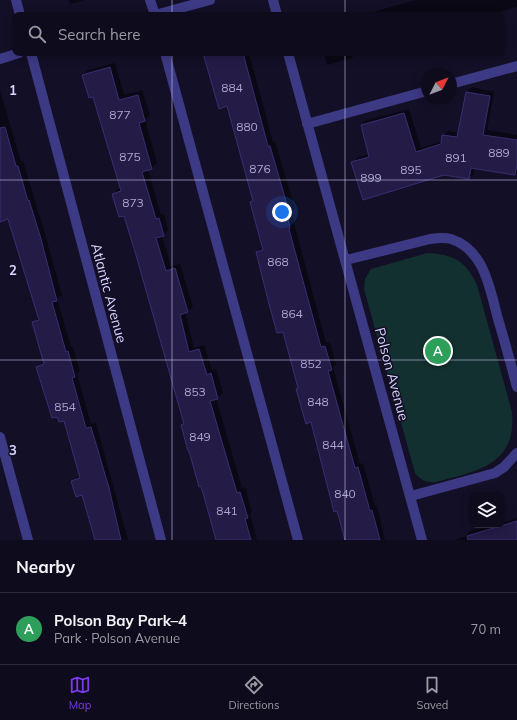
<!DOCTYPE html>
<html lang="en">
<head>
<meta charset="utf-8">
<style>
  :root { --surface:#0e0b1c; --page:#171425; --text:#f1f3f6; --muted:#9b9ba3; --line:#2e2b3b; --accent:#7c3aed }
  body { margin:0; font-family:Mulish,sans-serif; background:var(--page); color:var(--text) }
  .controls { position:absolute; right:12px; bottom:12px; display:grid; overflow:hidden; border-radius:8px; box-shadow:0 2px 10px #0003 }
  .controls button { width:36px; height:36px; display:grid; place-items:center; padding:0; border:0; border-bottom:1px solid var(--line); background:var(--surface); color:var(--text); font:20px sans-serif }
  .compass { position:absolute; left:421px; top:68px; width:36px; height:36px; border-radius:50%; background:var(--surface); box-shadow:0 2px 10px #0003; rotate:48deg }
  .you { position:absolute; left:282px; top:212px; width:14px; height:14px; margin:-10px; border:3px solid #fff; border-radius:50%; background:#1a73e8; box-shadow:0 0 0 6px #1a73e833 }
  .badge { display:grid; place-items:center; width:26px; height:26px; border-radius:50%; background:var(--accent); color:#fff; font-size:13px; font-weight:700 }
  .pin { position:absolute; translate:-50% -50%; border:2px solid #fff; box-shadow:0 1px 4px #0006 }
  .list { margin:0; padding:0; list-style:none }
  h2 { display:flex; justify-content:space-between; align-items:center; height:52px; margin:0; padding:0 16px; font-size:17px }
  h2 small { font-size:13px; font-weight:400; color:var(--muted) }
  .list li { display:grid; grid-template-columns:26px 1fr auto; gap:12px; align-items:center; box-sizing:border-box; height:72px; padding:0 16px; border-top:1px solid var(--line) }
  .list b { display:block; font-size:15px; white-space:nowrap }
  .list p { margin:0; font-size:13px; white-space:nowrap; color:var(--muted) }
  .list em { font-size:13px; font-style:normal; color:var(--muted) }
  .icon { flex:none; width:22px; height:22px; fill:none; stroke:currentColor; stroke-width:2; stroke-linecap:round; stroke-linejoin:round }
  .map { position:relative; flex:none; width:517px; height:540px; overflow:hidden }
  .search { position:absolute; background:var(--surface); box-shadow:0 2px 10px #0003; left:12px; right:12px; top:12px; height:44px; display:flex; align-items:center; gap:10px; box-sizing:border-box; padding:0 14px; border-radius:8px; color:var(--muted); font-size:15px }
  .sheet { height:124px; background:var(--surface) }
  nav { display:flex; justify-content:space-around; align-items:center; box-sizing:border-box; height:56px; border-top:1px solid var(--line); background:var(--surface); font-size:11px; color:var(--muted) }
  nav a { display:grid; justify-items:center; gap:2px }
  nav .on { color:var(--accent) }
  .map>svg:first-child { display:block }
</style>
</head>
<body>
<div class="map">
<svg width="517" height="540" viewBox="0 0 517 540">
  <rect width="100%" height="100%" fill="#130f26"/>
  <path fill="#12302f" d="M427 253C453 254 466 261 477 285L512 412C517 466 476 471 436 482 427 483 420 480 415 473L364 289 365 279 371 269Z"/>
  <path fill="#0007" d="M69 0H85L70 4Z
    M416 0H517V7L489 15H362Z
    M204 53H249L273 142 275 141 295 209 292 212 295 222 294 223 326 343 330 342 336 364 333 367 360 464 363 463 375 506H377L385 540H346L311 421 297 389 299 387 283 330 257 252 263 247 251 202 254 199 228 105Z
    M324 53H356L352 58 327 65Z
    M115 63 124 95 142 90 150 115 145 120 157 163 152 168 148 169 161 215 164 214 168 230 162 236 171 266 180 264 193 307 188 312H185L194 348 204 345 212 370 216 369 223 393 216 398 242 488 245 487 252 512 250 514 257 540H217L202 485 182 425 184 423 137 255 124 215 113 194 118 189 122 188 94 96 83 75 88 70Z
    M472 87 494 92 487 130 517 135V174L474 168V174L469 178 353 163 357 158 369 154 362 125 366 120 409 109 421 148 443 141V136L448 131 459 133 467 92Z
    M0 90 21 162 23 161 45 234 62 295 57 299 71 347H73L80 371 77 374 91 424 96 423 128 540H96L83 494 73 481 80 475 64 420 37 367 44 361 33 323 39 317 9 218 0 217Z
    M517 518V540H455L465 536 470 531 491 525V526L502 525V523Z"/>
  <path fill="#241b47" stroke="#3b2d73" d="M203 53H243L268 146H270L290 215 287 216 290 228 289 229 321 347 325 346 332 370 328 371 355 468 358 467 370 511 372 510 380 540H345L337 511 334 512 311 422 306 424 296 389 298 388 283 332 277 333 269 304 256 252 263 250 250 202 253 201 227 106 219 109Z
    M110 67 119 100 138 95 145 121 139 123 152 169 142 172 156 219 159 218 164 236 156 238 166 271 175 268 188 312 180 315 189 352 199 349 207 375 211 373 218 399 210 401 237 493 240 492 248 518 245 519 251 540H216L201 486 199 487 189 451H188L181 425 184 424 136 255 124 216 119 217 112 194 121 191 93 97 89 98 82 75Z
    M466 92 490 96 483 135 517 140V164L515 175 471 168 469 179 444 175 363 200 351 162 369 157 361 125 404 113 416 152 441 144 442 135 457 137Z
    M5 127 16 166H18L28 201 29 200 41 239 57 301 52 302 66 352 68 351 75 377 72 378 86 428 91 427 109 488 121 540H95L82 495 76 497 71 481 80 478 64 421 59 422 57 417 52 418 36 367 44 364 32 322 39 320 8 219 0 222V128Z
    M517 521V540H468L467 536Z"/>
  <g fill="none" stroke-linecap="round" stroke-linejoin="round">
    <path stroke="#3d3a85" stroke-width="10" d="M16 0 20 15
      M150 0 155 15
      M273 0 277 15
      M155 15 210 0
      M31 53 161 540
      M165 53 298 540
      M288 53 422 540
      M0 59 19 53
      M451 84 517 66
      M307 124 427 91
      M346 260 430 239C436 238 444 237 451 239 485 250 490 290 498 319 505 342 511 365 517 387
      M0 437 28 540
      M411 496 495 473 504 467 517 453"/>
  </g>
  <path fill="none" stroke="#d9d4ff" stroke-width="1" stroke-opacity="0.55" d="M172 0V15M345 0V15M172 53V540M345 53V540M0 180H517M0 360H517"/>
  <g text-anchor="middle" dominant-baseline="central" stroke-width="3" stroke-linejoin="round" paint-order="stroke">
    <g font-size="12" fill="#aca6d1">
      <text x="232" y="87">884</text>
      <text x="120" y="114">877</text>
      <text x="247" y="126">880</text>
      <text x="499" y="152">889</text>
      <text x="130" y="156">875</text>
      <text x="456" y="157">891</text>
      <text x="260" y="168">876</text>
      <text x="411" y="169">895</text>
      <text x="371" y="177">899</text>
      <text x="133" y="202">873</text>
      <text x="278" y="261">868</text>
      <text x="292" y="313">864</text>
      <text x="311" y="363">852</text>
      <text x="195" y="391">853</text>
      <text x="318" y="401">848</text>
      <text x="65" y="406">854</text>
      <text x="200" y="436">849</text>
      <text x="333" y="444">844</text>
      <text x="345" y="493">840</text>
      <text x="227" y="510">841</text>
    </g>
    <g font-size="14" fill="#d9d4ff" stroke="#130f26">
      <text transform="translate(109 293) rotate(75)">Atlantic Avenue</text>
      <text transform="translate(392 374) rotate(75)">Polson Avenue</text>
    </g>
  </g>
  <g font-size="13" text-anchor="middle" font-weight="bold" fill="#d9d4ff" stroke="#130f26" stroke-width="3" stroke-linejoin="round" paint-order="stroke">
    <text x="13" y="95">1</text>
    <text x="13" y="275">2</text>
    <text x="13" y="455">3</text>
  </g>
</svg>
<div class="controls">
<button><svg class="icon" aria-label="layers" viewBox="0 0 24 24"><path d="M12 4l9 5-9 5-9-5zM3 14l9 5 9-5"/></svg></button>
</div>
<svg class="compass" viewBox="-18 -18 36 36"><path d="M0-13l5 13h-10z" fill="#e53935"/><path d="M0 13l5-13h-10z" fill="#9b9ba3"/></svg>
<div class="you"></div>
<div class="pin badge" style="left:438px;top:351px;background:#2e9e5b">A</div>
<div class="search"><svg class="icon" aria-label="search" viewBox="0 0 24 24"><circle cx="10" cy="10" r="6"/><path d="M15 15l6 6"/></svg>Search here</div>
</div>
<section class="sheet">
<h2>Nearby<small></small></h2>
<ul class="list">
<li><span class="badge" style="background:#2e9e5b">A</span><div><b>Polson Bay Park–4</b><p>Park · Polson Avenue</p></div><em>70 m</em></li>
</ul>
</section>
<nav>
<a class="on"><svg class="icon" aria-label="map" viewBox="0 0 24 24"><path d="M3 6l6-2 6 2 6-2v14l-6 2-6-2-6 2zM9 4v14M15 6v14"/></svg>Map</a>
<a><svg class="icon" aria-label="directions" viewBox="0 0 24 24"><path d="M12 3l9 9-9 9-9-9zM9 14v-3h6M13 9l2 2-2 2"/></svg>Directions</a>
<a><svg class="icon" aria-label="saved" viewBox="0 0 24 24"><path d="M7 4h10v16l-5-4-5 4z"/></svg>Saved</a>
</nav>
</body>
</html>
